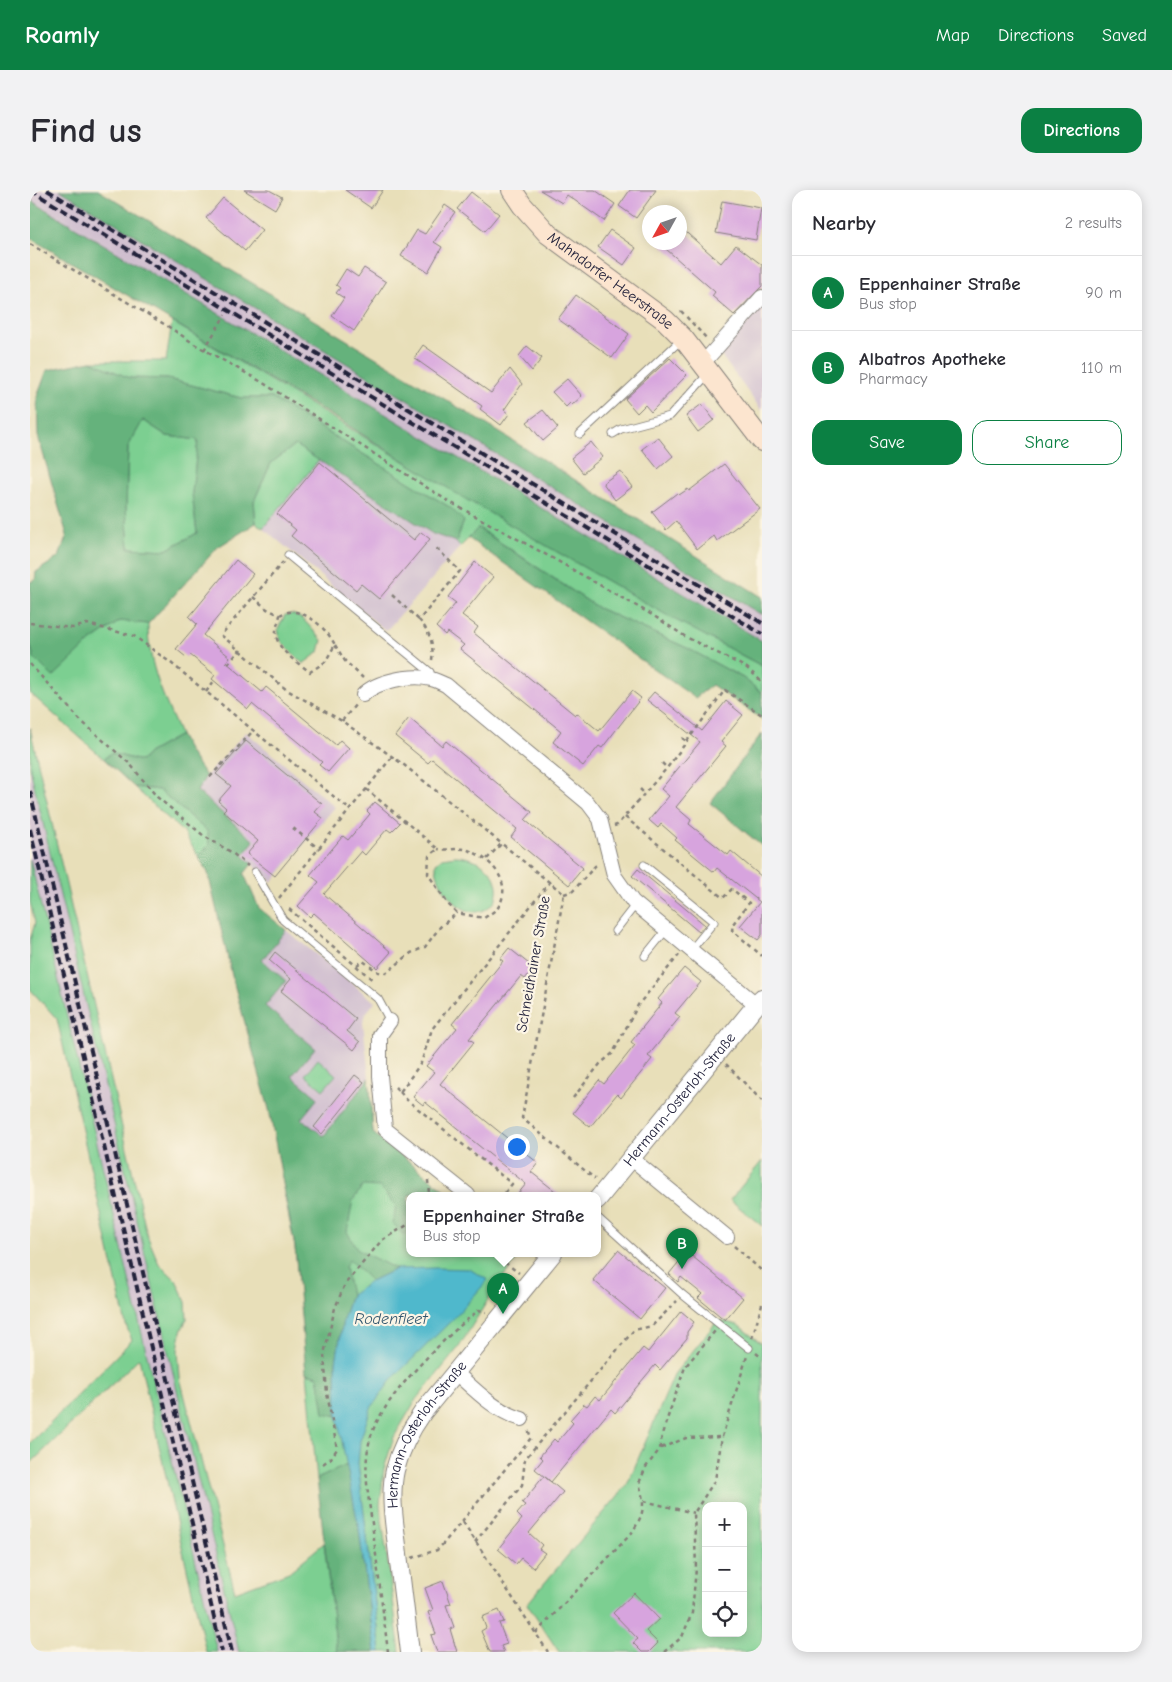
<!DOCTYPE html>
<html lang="en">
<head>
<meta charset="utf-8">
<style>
  :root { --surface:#fff; --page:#f2f2f3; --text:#2b2b33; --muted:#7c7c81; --line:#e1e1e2; --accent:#0b8043 }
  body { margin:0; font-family:"Comic Neue",sans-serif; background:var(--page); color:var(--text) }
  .controls { position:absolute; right:15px; bottom:15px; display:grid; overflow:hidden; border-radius:10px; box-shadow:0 2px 12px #0003 }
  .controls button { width:45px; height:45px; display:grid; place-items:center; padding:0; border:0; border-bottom:1px solid var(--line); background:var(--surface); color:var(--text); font:25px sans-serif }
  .compass { position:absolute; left:612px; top:15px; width:45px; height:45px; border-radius:50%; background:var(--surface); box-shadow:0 2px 12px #0003; rotate:230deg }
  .you { position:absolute; left:486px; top:956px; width:18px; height:18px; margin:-12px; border:4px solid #fff; border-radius:50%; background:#1a73e8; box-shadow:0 0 0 8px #1a73e833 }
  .badge { display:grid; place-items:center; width:32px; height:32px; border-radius:50%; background:var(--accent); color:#fff; font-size:16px; font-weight:700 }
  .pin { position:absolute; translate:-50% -41px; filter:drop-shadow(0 1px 2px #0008) }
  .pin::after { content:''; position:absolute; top:26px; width:18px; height:15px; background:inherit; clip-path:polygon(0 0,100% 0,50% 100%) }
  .popup { position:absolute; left:376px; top:1002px; width:195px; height:65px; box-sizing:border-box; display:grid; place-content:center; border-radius:10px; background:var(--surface); filter:drop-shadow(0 1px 4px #0005); font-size:16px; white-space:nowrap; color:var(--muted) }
  .popup b { font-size:19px; color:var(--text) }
  .popup::after { content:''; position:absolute; left:50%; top:100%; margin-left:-10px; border:10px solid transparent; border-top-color:var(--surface) }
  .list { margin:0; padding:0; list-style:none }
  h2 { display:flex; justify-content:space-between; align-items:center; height:65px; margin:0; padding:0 20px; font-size:21px }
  h2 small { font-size:16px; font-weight:400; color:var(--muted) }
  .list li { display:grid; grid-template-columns:32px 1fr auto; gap:15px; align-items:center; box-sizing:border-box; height:75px; padding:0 20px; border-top:1px solid var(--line) }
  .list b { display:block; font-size:19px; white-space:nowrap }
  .list p { margin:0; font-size:16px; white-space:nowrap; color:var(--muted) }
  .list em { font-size:16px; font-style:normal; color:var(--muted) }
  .actions { display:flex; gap:10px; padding:15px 20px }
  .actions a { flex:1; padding:11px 0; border:1px solid var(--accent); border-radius:15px; text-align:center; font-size:18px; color:var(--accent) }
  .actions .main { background:var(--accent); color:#fff }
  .icon { flex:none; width:28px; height:28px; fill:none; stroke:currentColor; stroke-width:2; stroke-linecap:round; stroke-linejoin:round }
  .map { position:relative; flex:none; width:732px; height:1462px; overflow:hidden; border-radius:15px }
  header { display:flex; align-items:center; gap:30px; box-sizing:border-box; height:70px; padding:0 25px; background:var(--accent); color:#fff }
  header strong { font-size:24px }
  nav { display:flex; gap:28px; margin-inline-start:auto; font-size:18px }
  .intro { display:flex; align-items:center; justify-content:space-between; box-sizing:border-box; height:120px; padding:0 30px }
  h1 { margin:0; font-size:35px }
  .button { padding:12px 22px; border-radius:15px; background:var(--accent); color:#fff; font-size:18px; font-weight:700 }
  main { display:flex; gap:30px; padding:0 30px }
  aside { flex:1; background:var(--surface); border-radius:15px; box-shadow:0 2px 12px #0003 }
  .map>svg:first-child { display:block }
</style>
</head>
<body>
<header>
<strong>Roamly</strong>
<nav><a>Map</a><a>Directions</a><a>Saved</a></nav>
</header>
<div class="intro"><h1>Find us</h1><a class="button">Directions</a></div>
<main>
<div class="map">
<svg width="732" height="1462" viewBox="0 0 732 1462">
  <rect width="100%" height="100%" fill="#fcf5e5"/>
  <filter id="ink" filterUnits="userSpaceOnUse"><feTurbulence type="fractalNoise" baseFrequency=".02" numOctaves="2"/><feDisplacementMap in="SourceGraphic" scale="10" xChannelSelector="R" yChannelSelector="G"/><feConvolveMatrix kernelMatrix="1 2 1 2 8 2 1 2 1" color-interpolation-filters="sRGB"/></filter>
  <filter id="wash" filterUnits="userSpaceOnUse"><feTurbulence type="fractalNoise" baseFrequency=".0096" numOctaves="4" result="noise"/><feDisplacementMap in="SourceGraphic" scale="20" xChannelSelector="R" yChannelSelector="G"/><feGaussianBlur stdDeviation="1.12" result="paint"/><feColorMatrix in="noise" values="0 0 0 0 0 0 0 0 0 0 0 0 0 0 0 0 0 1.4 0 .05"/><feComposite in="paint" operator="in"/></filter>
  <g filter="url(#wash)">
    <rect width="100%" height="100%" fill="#e8dfb9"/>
    <path fill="#cfbdcf" d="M0 0H30L732 425V451L0 10Z
      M732 115V221L690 164Z
      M289 270 403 344 426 352 430 357 356 441 233 338Z
      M216 542 305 617 242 692 212 665 224 651 167 601 176 586Z
      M0 578 209 1462H187L105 1118 0 669Z
      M256 740 345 812 336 823 333 832 339 888 293 947 271 929 287 908 262 886 284 858 235 816 232 770Z"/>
    <path fill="#7ccf91" stroke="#4f7866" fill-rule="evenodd" d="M142 132C337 247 528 368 728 474L732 476V503L713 488 657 458 568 418 449 338 430 357 426 352 434 331 421 318 242 208H211L138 189 99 188 61 171H136Z
      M113 230 137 246 168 250 162 303 167 343 136 360 99 358 96 318 98 257Z
      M265 255 289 270 233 338 226 333 224 311 241 273Z
      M262 424 272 428 292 450 289 462 273 474 250 450 248 439 255 425Z
      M90 431 118 434C118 476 134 507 150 545L118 563 111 571 81 563 74 569 0 503V453L4 468 60 452Z
      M0 538 117 1045 129 1074 146 1090 156 1112 157 1129 151 1141 148 1160 150 1188 205 1402 259 1382 294 1353 307 1462H209L0 578Z
      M104 597 129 600 178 642 179 656 168 666 154 643Z
      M425 666C442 666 464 676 467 696 468 701 466 708 465 712 461 715 456 720 452 721 428 728 404 692 406 673L412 668Z
      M0 669 187 1462H176L109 1168 0 1274V1253L102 1150 96 1135 27 829 0 799V750L5 733 0 712Z
      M288 869 306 885 293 900 275 885Z
      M339 888 343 943 421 1005H379V1063H490L489 1067 467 1095 429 1157 384 1213 364 1247 354 1279 350 1315 370 1462H351L328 1275H317L287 1289 265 1057 253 998Z
      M732 971V1036L700 1010Z
      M688 1130 708 1135 732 1154V1462H529L497 1414 597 1295 645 1183ZM676 1316H713V1443H676Z"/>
    <path fill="#65b27b" stroke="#446a5b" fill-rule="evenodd" d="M30 0H68L456 234 732 407V425Z
      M0 10 732 451V476L638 426 432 307 306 228 0 48Z
      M61 171 99 188 138 189 211 208H242L421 318 434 331 426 352 403 344 265 255 241 273 224 311 226 333 188 357 118 434 90 431 60 452 23 487 4 468 0 453V392L5 390 6 382 29 367 37 345 8 246 7 207 17 180ZM113 230 137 246 168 250 162 303 167 343 136 360 99 358 96 318 98 257Z
      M448 338 568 418 657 458 713 488 732 503V529L682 495 665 508 438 348Z
      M732 543V656L680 613Z
      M150 545 159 562 176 586 167 601 224 651 213 665 222 674 214 684 229 718 256 740 232 770 256 791 235 816 285 858 262 886 288 908 271 929 294 946 339 888 343 943 421 1005H379V1044L373 1045 363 1033 366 1016 350 997 333 996 323 1010 317 1042 328 1060 366 1079 341 1091 319 1070 315 1077 321 1105 313 1130 306 1172 307 1226 294 1223 288 1186 276 1183 265 1057 239 919 203 790 178 683 168 666 179 656 178 642 129 600 104 597 74 569 81 563 111 571 118 563Z
      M317 1275 329 1339 345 1462H307L287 1289Z"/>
    <path fill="#4fb8cc" stroke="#386d84" d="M405 1078 439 1079 458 1090 424 1128 362 1189 341 1218 330 1251 328 1274 351 1462H345L329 1339 307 1226 306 1172 313 1130 321 1105 341 1091 366 1079Z"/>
    <g id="blocks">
      <path fill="#d7a4de" d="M214 0H239L252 7 245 19Z
        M315 0H353L341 18Z
        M510 0H565L585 14 574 31 537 5 532 13Z
        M600 0H626L606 28 589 16Z
        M441 2 469 24 455 41 427 19Z
        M193 8 232 40 215 61 176 28Z
        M692 11 731 18 726 50 686 43Z
        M415 15 425 22 404 52 412 57 398 82 371 66 387 40 395 44Z
        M650 37 691 73 706 55 732 75V96L704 125 682 106 685 102 628 52H650Z
        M580 40 606 58 594 75 568 57Z
        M334 78 356 92 324 141 302 126 314 108 306 103 310 98 306 95 316 79 328 87Z
        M546 105 599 144 582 168 528 129Z
        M393 155 461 203 480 179 492 194 474 220 479 224 471 235 450 219 452 216 384 168Z
        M497 156 512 168 502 181 489 166Z
        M640 168 657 185 621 222 615 215 607 223 595 209Z
        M537 189 552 206 542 215 540 213 536 217 522 202Z
        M672 214 684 230 668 242 656 226Z
        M513 220 528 238 513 251 497 232Z
        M628 247 643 266 628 279 612 259Z
        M561 252 573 267 553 283 541 268Z
        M290 272 384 350 391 342 400 349 349 409 331 394 326 400 261 346 266 340 247 324Z
        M694 274 730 319 687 351 684 346 667 359 646 331 636 340 622 322 647 303 649 305 658 299 659 301Z
        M590 281 602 297 585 310 573 293Z
        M206 370 223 384 173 445 200 467 196 472 232 502 236 497 306 555 310 550 319 558 298 582 289 575 292 572 222 514 218 519 182 489 185 485 159 464 156 467 146 459 167 434 159 427Z
        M445 372 463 387 432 425 448 437 444 443 545 525 547 523 569 541 602 501 611 508 572 558 569 556 553 576 523 552 531 541 430 459 434 455 417 442 415 445 406 437 426 413 418 407Z
        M624 502 672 541 696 511 713 525 691 552 696 556 646 617 661 630 659 634 698 665 701 661 732 687V745L728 750 710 736 730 712 687 678 684 682 645 650 647 648 631 634 628 638 619 630 639 606 631 599 670 552 617 510Z
        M379 528 412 556 416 551 502 622 495 630 553 678 539 695 481 647 487 639 402 569 398 573 365 546Z
        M216 551 292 614 285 622 293 628 245 686 217 664 228 651 193 621 196 618 188 611 201 596 186 584Z
        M345 612 370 633 361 642 357 639 335 665 331 661 294 704 361 762 347 778 284 723 280 727 268 716 289 692 280 685 313 646 318 650 340 624 337 621Z
        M608 679 675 735 669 742 602 686Z
        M479 758 504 778 495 789 491 786 439 849 444 852 410 894 508 973 501 982 530 1005H487L496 994 395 912 393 915 383 907 404 882 396 876 427 838 422 834 473 771 470 769Z
        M245 762 326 829 317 841 330 852 324 860 251 801 261 789 239 770Z
        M654 778 671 792 645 823 650 827 618 866 622 869 591 908 587 904 560 937 543 923 569 890 574 894 605 855 601 852 632 813 628 809Z
        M325 885 334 892 292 944 284 937Z
        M588 1060 635 1098 610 1129 563 1090Z
        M657 1062 713 1108 695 1130 668 1108 672 1104 651 1087 648 1092 639 1084Z
        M651 1121 664 1132 657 1142V1148L630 1180 625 1175 585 1223 581 1219 521 1292 505 1279 513 1269 510 1266 524 1249 527 1252 535 1243 543 1233 540 1230 554 1214 557 1216 565 1206 570 1210 613 1158 618 1162Z
        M514 1286 533 1302 499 1343 512 1355 509 1359 515 1363 503 1378 491 1368 486 1374 468 1359 492 1329 487 1324 495 1315 492 1313Z
        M413 1391 421 1414 416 1415 424 1437 420 1439 427 1462H407L401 1445 406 1444 398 1422 403 1420 395 1398Z
        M604 1403 629 1429 616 1441 628 1453 619 1462H612L603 1453 608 1449 583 1423Z
        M469 1420 474 1432 469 1433 477 1454 471 1456 474 1462H460L451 1441 456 1438 452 1427Z"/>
    </g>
  </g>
  <g filter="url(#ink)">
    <use href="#blocks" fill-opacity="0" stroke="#85807a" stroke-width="1"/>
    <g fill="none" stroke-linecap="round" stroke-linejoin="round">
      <g stroke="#85807a" stroke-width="9">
        <path id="service" d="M550 244 651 150
          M583 244 591 239 640 226 678 184
          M258 365 400 482 401 489
          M614 675 684 732 661 760
          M225 682 253 730 348 809 360 831
          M585 741 606 714
          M615 766 636 740
          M567 1027 653 1105 719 1158"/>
      </g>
      <g stroke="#85807a" stroke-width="16">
        <path id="minor" d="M673 173 732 107
          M333 505C346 491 382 484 401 489 406 490 411 493 416 495L558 613 570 629 584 685 603 712 727 815
          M360 831 350 845V886L355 939 438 1005
          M602 969 697 1047
          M425 1182C445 1200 466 1222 492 1229"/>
      </g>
      <g stroke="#85807a" stroke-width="20">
        <g id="tertiary">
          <path id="s1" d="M567 1010 732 808"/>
          <path id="s2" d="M380 1462C376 1429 372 1396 368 1364 365 1337 359 1307 365 1280 370 1260 381 1239 393 1222L523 1063"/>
        </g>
      </g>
      <g stroke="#85807a" stroke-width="22">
        <g id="secondary">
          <path id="s3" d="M482 0 492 15 518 44 635 130 653 148 732 251"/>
        </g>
      </g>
      <path stroke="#85807a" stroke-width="2.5" stroke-dasharray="4 4" stroke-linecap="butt" d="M0 54 139 137 166 155 230 191 418 311 524 369 624 426 656 447 717 478 732 492
        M651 121 678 150
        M174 160 195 125
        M253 372 191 445 257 500 312 531 374 575 534 704 492 928 565 989
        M362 405 389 430
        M223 407 237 419 250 425C249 431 245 439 246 445 249 462 267 472 280 482L295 472 305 455C297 438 270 413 250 425
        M0 433 43 438 57 434 104 446 141 473 319 619
        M305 455 315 471 333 488
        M402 470C404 454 400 442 389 430L430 381 404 356
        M0 474 50 530 100 574 127 607 174 646 201 662 218 676
        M198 474 210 460
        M176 502 184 491
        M312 531 326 514
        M652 548 658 552
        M632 573 637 578
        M180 587 222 542
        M336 599 408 659 399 666 398 684 418 714 427 723 454 728C458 725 466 721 469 716 483 691 460 668 438 660 432 657 417 661 408 659
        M610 599 615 604
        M595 627 693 708 702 699 719 713 703 734 702 740 732 766
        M584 636 587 635 637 578 695 500 732 525
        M263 638 289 659
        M457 669 471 654
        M534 704 543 701 565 676 569 675
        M249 708 362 567
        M259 719 344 791
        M327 775 333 771 348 782 356 783 381 763 395 757 410 737 427 723
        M696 874 732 911
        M365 897 370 902 391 873 402 839 520 692
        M370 902 377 910 482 994 473 1005
        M543 908 570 874 583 863 608 815 649 765
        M398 990 399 1005
        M704 1056 732 1081
        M462 1063 489 1083
        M722 1148 732 1114
        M726 1163 732 1168
        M631 1258 656 1248 692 1247
        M293 1274 301 1268 307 1259 297 1203 294 1164 305 1118 315 1094 352 1050 379 1034
        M614 1311 664 1323
        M433 1332 518 1462
        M445 1352 492 1295 495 1269 604 1140 622 1136 647 1111
        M382 1368 407 1360 413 1354 501 1248 498 1239
        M506 1443 601 1344C614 1324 616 1317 609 1293L616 1277 630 1259 632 1244 655 1177 685 1141
        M358 1462C353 1422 348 1381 343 1341 339 1309 331 1274 342 1243 355 1205 417 1145 449 1120L456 1122
        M634 1462 652 1447 662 1423 666 1378 664 1323 685 1290 692 1247 717 1166"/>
      <use href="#service" stroke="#fff" stroke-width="7"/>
      <use href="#minor" stroke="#fff" stroke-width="14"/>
      <use href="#tertiary" stroke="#fff" stroke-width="18"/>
      <use href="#secondary" stroke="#fce5cf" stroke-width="20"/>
      <path stroke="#22223b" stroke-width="4" stroke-dasharray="8 4" stroke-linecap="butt" d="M0 0 732 444
        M17 0 732 433
        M0 601 202 1462
        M0 639 192 1462"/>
    </g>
  </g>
  <g text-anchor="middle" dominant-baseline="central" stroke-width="4.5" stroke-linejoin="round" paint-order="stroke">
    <g font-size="15" fill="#22223b" stroke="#fcf5e5">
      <text stroke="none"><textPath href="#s3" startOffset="135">Mahndorfer Heerstraße</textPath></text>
      <text transform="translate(503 774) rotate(-80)">Schneidhainer Straße</text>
      <text stroke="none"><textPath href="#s1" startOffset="130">Hermann-Osterloh-Straße</textPath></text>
      <text stroke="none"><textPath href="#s2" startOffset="228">Hermann-Osterloh-Straße</textPath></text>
    </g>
    <g font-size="16" font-style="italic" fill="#32566e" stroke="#fcf5e5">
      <text x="361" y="1129">Rodenfleet</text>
    </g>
  </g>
</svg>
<div class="controls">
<button>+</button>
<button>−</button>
<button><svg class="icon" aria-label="locate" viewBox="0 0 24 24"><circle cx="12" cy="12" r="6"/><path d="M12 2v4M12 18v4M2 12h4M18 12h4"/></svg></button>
</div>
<svg class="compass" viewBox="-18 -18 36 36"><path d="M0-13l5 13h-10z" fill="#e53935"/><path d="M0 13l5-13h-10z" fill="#7c7c81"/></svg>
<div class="you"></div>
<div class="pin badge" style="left:473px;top:1124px">A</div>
<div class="popup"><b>Eppenhainer Straße</b>Bus stop</div>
<div class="pin badge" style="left:652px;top:1079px">B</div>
</div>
<aside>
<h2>Nearby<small>2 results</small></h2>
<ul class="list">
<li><span class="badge">A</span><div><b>Eppenhainer Straße</b><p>Bus stop</p></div><em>90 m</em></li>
<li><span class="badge">B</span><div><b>Albatros Apotheke</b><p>Pharmacy</p></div><em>110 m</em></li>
</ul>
<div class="actions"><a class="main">Save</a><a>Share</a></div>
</aside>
</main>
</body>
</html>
